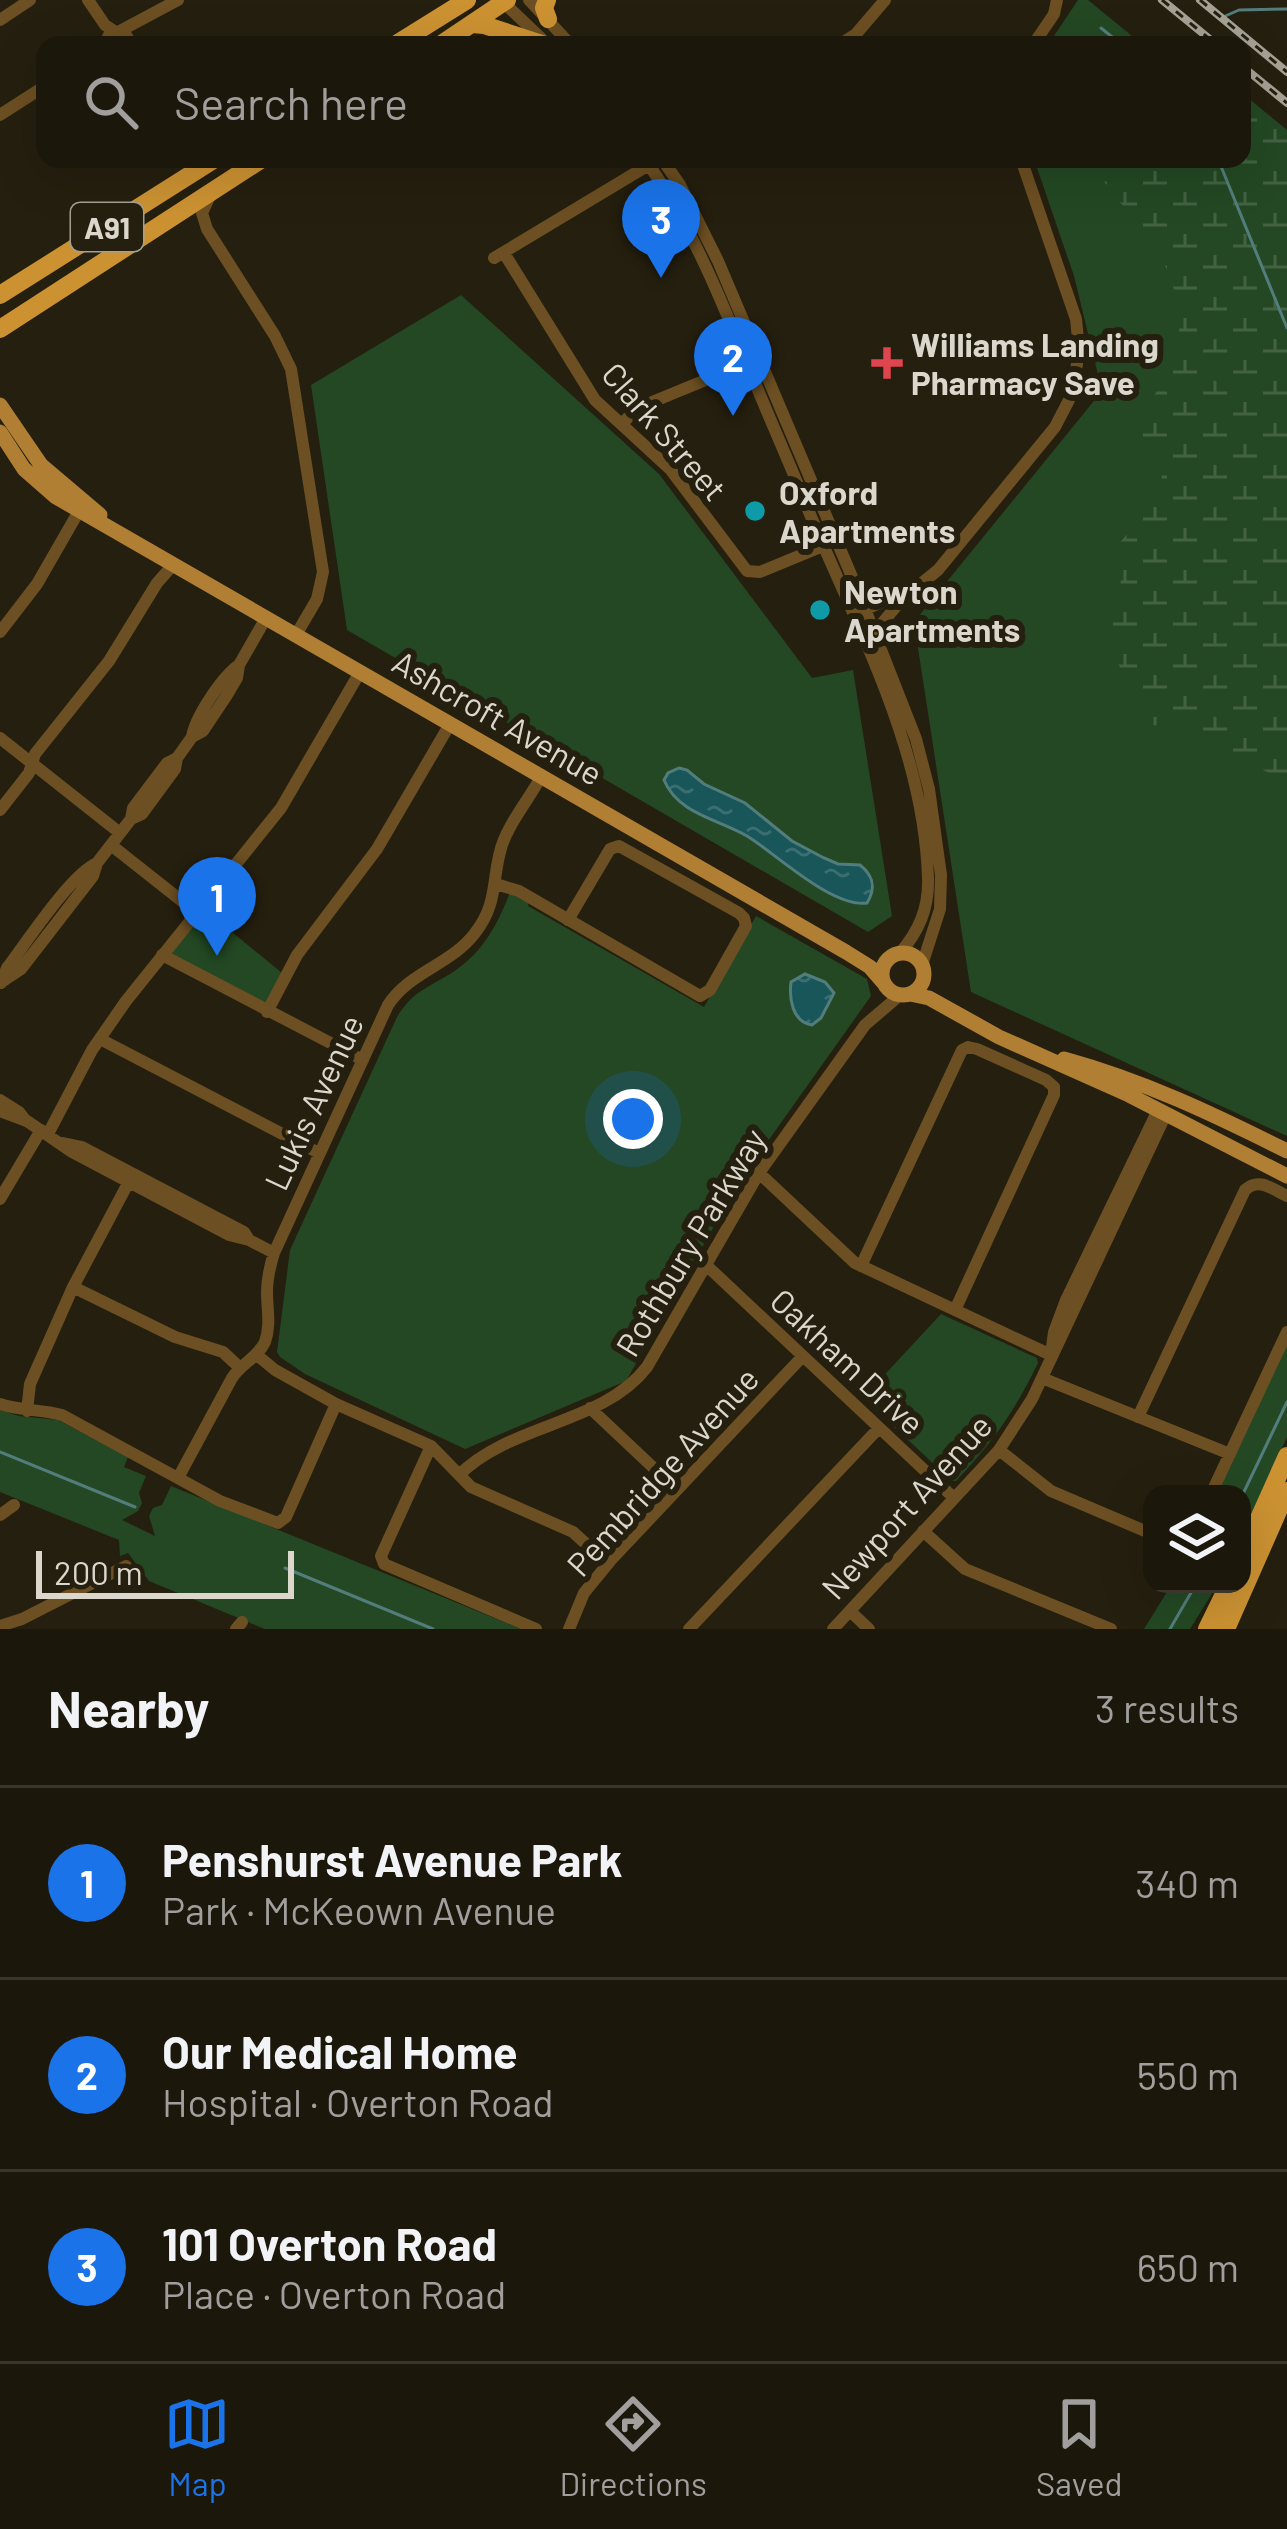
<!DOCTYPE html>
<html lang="en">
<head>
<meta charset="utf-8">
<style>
  :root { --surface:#1c170b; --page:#292419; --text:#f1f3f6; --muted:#a09f9d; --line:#3a362c; --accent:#1a73e8 }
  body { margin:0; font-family:Barlow,sans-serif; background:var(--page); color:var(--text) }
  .controls { position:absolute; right:36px; bottom:36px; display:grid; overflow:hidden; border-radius:24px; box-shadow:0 12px 48px #0002 }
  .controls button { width:108px; height:108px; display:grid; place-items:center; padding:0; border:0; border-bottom:3px solid var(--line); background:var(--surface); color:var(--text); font:60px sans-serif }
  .scale { position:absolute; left:36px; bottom:30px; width:258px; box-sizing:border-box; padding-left:12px; border:6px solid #dbd7cd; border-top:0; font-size:33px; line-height:42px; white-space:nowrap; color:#dbd7cd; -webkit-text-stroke:9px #251f0f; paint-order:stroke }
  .you { position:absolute; left:633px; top:1119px; width:42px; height:42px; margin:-30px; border:9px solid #fff; border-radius:50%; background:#1a73e8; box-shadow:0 0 0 18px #1a73e833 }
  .badge { display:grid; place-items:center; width:78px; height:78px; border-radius:50%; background:var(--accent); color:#fff; font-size:39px; font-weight:700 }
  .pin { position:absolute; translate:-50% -99px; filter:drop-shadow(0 3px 6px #0008) }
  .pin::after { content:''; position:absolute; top:63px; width:42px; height:36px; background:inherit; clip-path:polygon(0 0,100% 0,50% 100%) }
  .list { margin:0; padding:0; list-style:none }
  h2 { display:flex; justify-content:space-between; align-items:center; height:156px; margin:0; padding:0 48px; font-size:51px }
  h2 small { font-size:39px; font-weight:400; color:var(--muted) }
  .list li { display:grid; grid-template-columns:78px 1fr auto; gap:36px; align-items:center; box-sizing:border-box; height:192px; padding:0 48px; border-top:3px solid var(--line) }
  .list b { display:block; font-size:45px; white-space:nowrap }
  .list p { margin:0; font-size:39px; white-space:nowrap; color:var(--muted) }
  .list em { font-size:39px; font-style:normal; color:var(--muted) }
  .icon { flex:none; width:66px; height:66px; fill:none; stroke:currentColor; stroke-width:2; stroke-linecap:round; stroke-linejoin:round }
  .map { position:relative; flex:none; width:1287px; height:1629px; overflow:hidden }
  .search { position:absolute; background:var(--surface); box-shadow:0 12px 48px #0002; left:36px; right:36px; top:36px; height:132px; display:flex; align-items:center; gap:30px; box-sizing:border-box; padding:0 42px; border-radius:24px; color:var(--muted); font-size:45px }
  .sheet { height:732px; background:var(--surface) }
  nav { display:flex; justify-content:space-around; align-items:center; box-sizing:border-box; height:168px; border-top:3px solid var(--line); background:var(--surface); font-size:33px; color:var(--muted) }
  nav a { display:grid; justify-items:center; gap:6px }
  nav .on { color:var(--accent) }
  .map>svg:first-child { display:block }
</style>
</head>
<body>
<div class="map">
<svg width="1287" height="1629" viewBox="0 0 1287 1629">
  <defs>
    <pattern id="wetland-marsh" width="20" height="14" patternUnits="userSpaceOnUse" patternTransform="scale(3)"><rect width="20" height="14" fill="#234823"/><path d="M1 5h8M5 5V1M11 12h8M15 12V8" fill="none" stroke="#426242"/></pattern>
    <pattern id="water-ripples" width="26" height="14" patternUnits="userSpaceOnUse" patternTransform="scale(3)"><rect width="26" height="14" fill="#19565a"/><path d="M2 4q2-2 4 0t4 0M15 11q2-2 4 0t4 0" fill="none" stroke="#3a6e70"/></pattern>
  </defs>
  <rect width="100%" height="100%" fill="#251f0f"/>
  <path fill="#234823" d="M1078 0H1088L1143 45H1048Z
    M1034 159H1242L1287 163V1136L971 992 914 622 1102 391 1074 276Z
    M461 295 659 474 812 678 853 670 892 916 868 932 347 630 311 385Z
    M510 892 529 902 528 906 704 1007 756 916 867 979 871 996 741 1179 626 1381 465 1449 305 1374 280 1357 277 1352 290 1250 397 1017C414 989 431 987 456 970 484 950 498 924 510 892Z
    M205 910 282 973 267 1001 262 1003 172 955 173 950Z
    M941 1314 1037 1358 1038 1363C1015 1411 993 1442 956 1481H952L863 1398Z
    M1287 1345V1437L1242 1533V1494H1217Z
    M0 1410 19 1416 58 1420 128 1457 124 1467 146 1476 139 1493 142 1503 138 1511 122 1520 155 1536 149 1516 153 1508 162 1505 171 1486 521 1629H265L149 1581 128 1553 120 1556 119 1540 0 1492Z
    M1172 1584H1218L1190 1629H1144Z"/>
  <path fill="url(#wetland-marsh)" d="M1242 93 1287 130V780C1239 764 1209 729 1153 725 1134 699 1102 644 1110 611 1112 605 1117 600 1119 594 1123 579 1119 561 1117 546L1163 492 1161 468 1135 440 1132 422C1147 406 1173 373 1178 352 1180 345 1179 339 1179 333 1180 290 1164 254 1137 221 1120 201 1101 186 1095 159H1242Z"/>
  <path fill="url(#water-ripples)" stroke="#537d7c" stroke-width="3" d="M679 768 687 770 704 784 745 803 792 841 824 858 838 864 860 865C874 876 876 888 867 903 832 908 775 853 747 836 718 819 678 814 664 780L668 773Z
    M805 974 825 982 834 993 821 1018 812 1025C792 1022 789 998 791 982Z"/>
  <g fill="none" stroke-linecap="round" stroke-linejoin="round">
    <path stroke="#537d7c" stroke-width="3" d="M1223 17 1239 10 1287 9
      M1101 28 1122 45
      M1201 45 1203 41
      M1218 159 1287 328
      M0 1452 135 1507
      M1242 1496 1287 1402
      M285 1568 433 1629
      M1170 1629 1196 1584"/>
    <path stroke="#6c4f22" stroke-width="12" d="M88 0 105 25 117 33
      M529 0 571 45
      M502 1 544 41
      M0 20 30 0
      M118 32 178 0
      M104 45 109 35 118 32 126 35 132 45
      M839 45 856 34 885 0
      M1033 45 1054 14 1057 0
      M0 115 45 86
      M645 159C689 222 718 292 747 363 766 411 788 459 807 507 856 626 924 746 928 878 929 908 919 931 900 953
      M662 159 680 185 718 261 858 591 916 739 929 789 941 875 940 909 922 965
      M209 198 202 213 207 229 275 336 291 369 323 572 317 599 296 635
      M504 253 595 400 670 469 747 571 760 572 823 546
      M494 258 652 163
      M621 424 640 407 747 363
      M859 612 917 587 938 570 1055 427 1069 400 1075 378 1079 349 1076 319 1021 159
      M0 632 37 584 79 511
      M875 637 879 627 908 592
      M192 737C195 717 222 677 239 665
      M0 738 120 833
      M0 810 29 773 35 754 109 661 157 583 173 565
      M131 819 142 814 175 769 177 758 192 737 203 731 227 695 237 678 239 665 266 618
      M111 845 197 913
      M496 884 519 891 700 996 710 990 746 926 744 918 739 913 619 846 610 849 568 920
      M162 955 363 1060
      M3 981 21 969 93 876 97 863 131 819 133 808 167 763 177 758
      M1 983 7 968C26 943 71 874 97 863
      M267 1012 297 955 377 849 450 724
      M100 1039 319 1153
      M0 1100 19 1112 26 1121
      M0 1111 27 1121 72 1152 229 1235 249 1240 274 1253
      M48 1134 92 1050 126 1001 281 808 360 672
      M63 1143 82 1147 244 1232 249 1240
      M759 1173 855 1263 1051 1355
      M0 1199 41 1130
      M705 1264 954 1498
      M861 1266 962 1050 968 1047 977 1049 1046 1080 1054 1087V1095L955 1310
      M73 1287 175 1337 223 1352 239 1367
      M1052 1347 1054 1332 1066 1300 1158 1110
      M257 1355 275 1370 336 1404 431 1446 471 1487 573 1532 608 1564
      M1042 1378 1230 1454
      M0 1404C20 1411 41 1409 62 1415L220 1501 278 1523 286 1517 336 1404
      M590 1408 677 1490
      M27 1411 30 1384 73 1287 133 1174
      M1138 1417 1245 1190C1259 1177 1272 1189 1287 1196
      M431 1446 381 1556 384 1564 536 1629
      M999 1450 1051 1491 1152 1534
      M459 1475C511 1423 602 1425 647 1367L759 1173 865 1025 900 995
      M178 1478 232 1378C241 1364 258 1357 265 1342 271 1325 267 1309 267 1292 267 1278 270 1266 274 1253L388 1005C410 971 451 965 475 933 497 905 492 883 500 852 505 828 529 799 541 777
      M1211 1494 1287 1332
      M0 1515 14 1505
      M923 1531 965 1569 1111 1629
      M850 1611 869 1629
      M0 1626 22 1619 126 1566
      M236 1629 242 1622
      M569 1629 584 1593 611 1560 803 1356
      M689 1629 879 1428
      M833 1629 999 1450 1032 1399 1166 1114"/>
    <path stroke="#b07f33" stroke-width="15" d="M0 405 41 465 100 515
      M0 432 24 469 56 497 846 952 870 967 883 982
      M882 974a21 21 0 1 1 42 0a21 21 0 1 1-42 0Z
      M910 994 929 998 999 1037 1129 1095 1287 1176
      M1064 1059C1144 1081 1213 1114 1287 1151"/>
    <path stroke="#cc9232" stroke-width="18" d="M547 0 544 8 548 19
      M472 24 484 25 545 45
      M395 45 467 0
      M440 45 507 0
      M0 295 215 159
      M0 329 262 159
      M1242 1556 1287 1456
      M1207 1629 1229 1584
      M1226 1629 1287 1491"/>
    <g stroke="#a5a195" stroke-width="8">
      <path id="rail" d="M1162 0 1217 45
        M1200 0 1287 72
        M1242 66 1287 103"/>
    </g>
    <use href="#rail" stroke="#251f0f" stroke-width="3" stroke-dasharray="9" stroke-linecap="butt"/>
  </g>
  <path fill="#e0444e" stroke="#251f0f" stroke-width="4.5" d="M881 345h12v12h12v12h-12v12h-12v-12h-12v-12h12z"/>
  <g fill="#0f9aa8" stroke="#251f0f" stroke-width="4.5">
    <circle cx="755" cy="511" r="12"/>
    <circle cx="820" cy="610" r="12"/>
  </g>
  <g text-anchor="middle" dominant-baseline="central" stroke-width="12" stroke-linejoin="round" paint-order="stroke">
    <rect fill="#251f0f" stroke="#a4a094" stroke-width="3" x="71" y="203" width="72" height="48" rx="9"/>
    <g font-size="30" font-weight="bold" fill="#dbd7cd">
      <text x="107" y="227">A91</text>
    </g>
    <g font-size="33" font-weight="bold" fill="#dbd7cd" stroke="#251f0f" text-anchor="start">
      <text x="911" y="344">Williams Landing<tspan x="911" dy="38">Pharmacy Save</tspan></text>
      <text x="779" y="492">Oxford<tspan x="779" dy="38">Apartments</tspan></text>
      <text x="844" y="591">Newton<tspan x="844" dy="38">Apartments</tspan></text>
    </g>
    <g font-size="33" fill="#dbd7cd" stroke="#251f0f">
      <text transform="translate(665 431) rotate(49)">Clark Street</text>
      <text transform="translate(498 717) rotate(30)">Ashcroft Avenue</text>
      <text transform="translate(313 1102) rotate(-65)">Lukis Avenue</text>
      <text transform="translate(690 1242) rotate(-59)">Rothbury Parkway</text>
      <text transform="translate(848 1361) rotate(43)">Oakham Drive</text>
      <text transform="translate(662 1471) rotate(-48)">Pembridge Avenue</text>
      <text transform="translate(906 1506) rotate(-48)">Newport Avenue</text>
    </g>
  </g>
</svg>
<div class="controls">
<button><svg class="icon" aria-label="layers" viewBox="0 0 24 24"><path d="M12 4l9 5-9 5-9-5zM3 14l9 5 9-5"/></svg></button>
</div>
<div class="scale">200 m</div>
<div class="you"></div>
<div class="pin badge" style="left:217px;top:956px">1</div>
<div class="pin badge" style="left:733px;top:416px">2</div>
<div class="pin badge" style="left:661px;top:278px">3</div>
<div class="search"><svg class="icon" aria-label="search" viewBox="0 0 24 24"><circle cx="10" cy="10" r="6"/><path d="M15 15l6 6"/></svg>Search here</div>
</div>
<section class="sheet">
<h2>Nearby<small>3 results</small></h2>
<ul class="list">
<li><span class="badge">1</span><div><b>Penshurst Avenue Park</b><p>Park · McKeown Avenue</p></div><em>340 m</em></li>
<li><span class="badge">2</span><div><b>Our Medical Home</b><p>Hospital · Overton Road</p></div><em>550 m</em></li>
<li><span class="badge">3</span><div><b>101 Overton Road</b><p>Place · Overton Road</p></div><em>650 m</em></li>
</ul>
</section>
<nav>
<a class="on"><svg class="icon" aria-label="map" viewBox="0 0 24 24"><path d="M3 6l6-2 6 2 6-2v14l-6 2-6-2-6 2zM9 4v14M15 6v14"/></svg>Map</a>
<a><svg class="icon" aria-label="directions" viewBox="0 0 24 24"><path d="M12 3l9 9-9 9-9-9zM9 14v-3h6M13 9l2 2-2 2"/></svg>Directions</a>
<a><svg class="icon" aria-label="saved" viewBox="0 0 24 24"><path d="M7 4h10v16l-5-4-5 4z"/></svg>Saved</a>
</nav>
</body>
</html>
